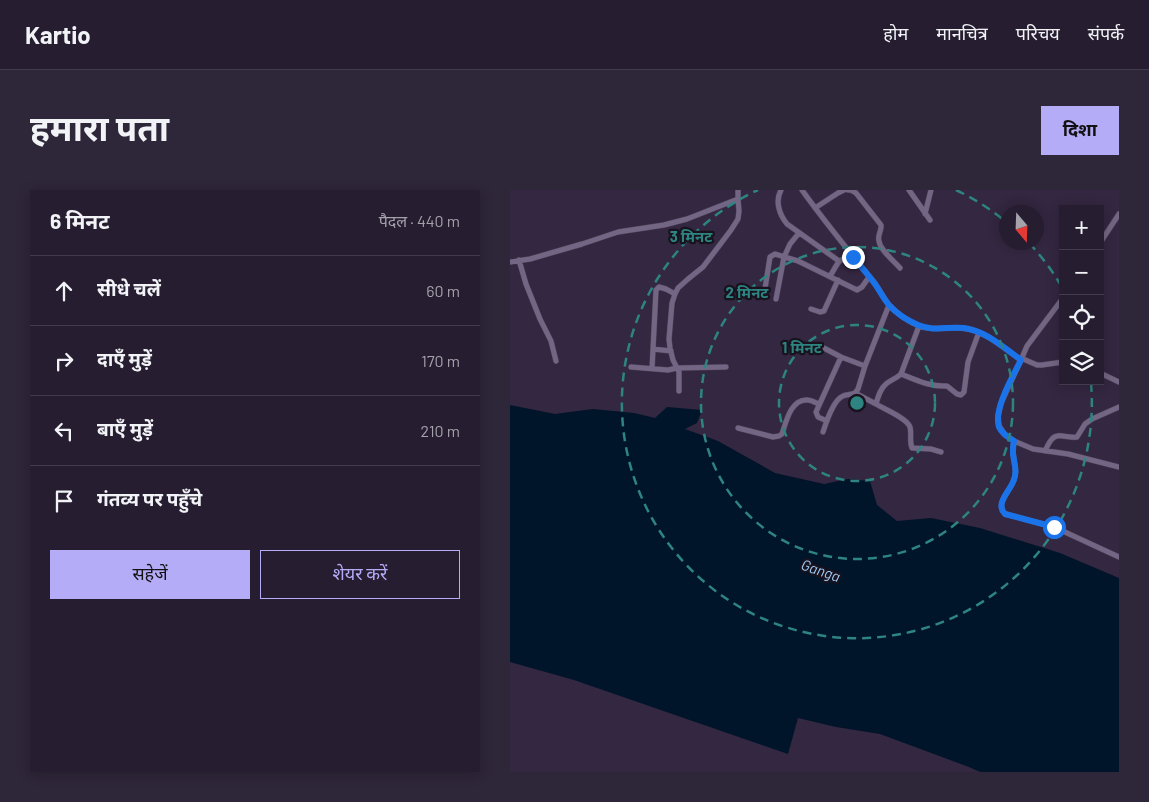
<!DOCTYPE html>
<html lang="hi">
<head>
<meta charset="utf-8">
<style>
  :root { --surface:#261d31; --page:#2e2639; --text:#f1f3f6; --muted:#a4a2ab; --line:#423b4d; --accent:#b5acf8 }
  body { margin:0; font-family:Barlow,"Noto Sans Devanagari",sans-serif; background:var(--page); color:var(--text) }
  .controls { position:absolute; right:15px; top:15px; display:grid; overflow:hidden; border-radius:0px; box-shadow:0 2px 12px #0003 }
  .controls button { width:45px; height:45px; display:grid; place-items:center; padding:0; border:0; border-bottom:1px solid var(--line); background:var(--surface); color:var(--text); font:25px sans-serif }
  .compass { position:absolute; left:489px; top:15px; width:45px; height:45px; border-radius:50%; background:var(--surface); box-shadow:0 2px 12px #0003; rotate:161deg }
  .stop { position:absolute; width:15px; height:15px; margin:-11px; border:4px solid #1a73e8; border-radius:50%; background:#fff }
  .stop.end { background:#1a73e8; border-color:#fff; box-shadow:0 1px 5px #0008 }
  .list { margin:0; padding:0; list-style:none }
  h2 { display:flex; justify-content:space-between; align-items:center; height:65px; margin:0; padding:0 20px; font-size:21px }
  h2 small { font-size:16px; font-weight:400; color:var(--muted) }
  .list li { display:grid; grid-template-columns:32px 1fr auto; gap:15px; align-items:center; box-sizing:border-box; height:70px; padding:0 20px; border-top:1px solid var(--line) }
  .list b { display:block; font-size:19px; white-space:nowrap }
  .list em { font-size:16px; font-style:normal; color:var(--muted) }
  .actions { display:flex; gap:10px; padding:15px 20px }
  .actions a { flex:1; padding:11px 0; border:1px solid var(--accent); border-radius:0px; text-align:center; font-size:18px; color:var(--accent) }
  .actions .main { background:var(--accent); color:#111 }
  .icon { flex:none; width:28px; height:28px; fill:none; stroke:currentColor; stroke-width:2; stroke-linecap:round; stroke-linejoin:round }
  .map { position:relative; flex:none; width:609px; height:582px; overflow:hidden; border-radius:0px }
  header { display:flex; align-items:center; gap:30px; box-sizing:border-box; height:70px; padding:0 25px; background:var(--surface); border-bottom:1px solid var(--line) }
  header strong { font-size:24px }
  nav { display:flex; gap:28px; margin-inline-start:auto; font-size:18px }
  .intro { display:flex; align-items:center; justify-content:space-between; box-sizing:border-box; height:120px; padding:0 30px }
  h1 { margin:0; font-size:35px }
  .button { padding:12px 22px; border-radius:0px; background:var(--accent); color:#111; font-size:18px; font-weight:700 }
  main { display:flex; gap:30px; padding:0 30px }
  aside { flex:1; background:var(--surface); border-radius:0px; box-shadow:0 2px 12px #0003 }
  .map>svg:first-child { display:block }
</style>
</head>
<body>
<header>
<strong>Kartio</strong>
<nav><a>होम</a><a>मानचित्र</a><a>परिचय</a><a>संपर्क</a></nav>
</header>
<div class="intro"><h1>हमारा पता</h1><a class="button">दिशा</a></div>
<main>
<aside>
<h2>6 मिनट<small>पैदल · 440 m</small></h2>
<ul class="list">
<li><svg class="icon" aria-label="ahead" viewBox="0 0 24 24"><path d="M12 20V5M6 11l6-6 6 6"/></svg><div><b>सीधे चलें</b></div><em>60 m</em></li>
<li><svg class="icon" aria-label="right" viewBox="0 0 24 24"><path d="M7 20v-9h11M14 6l5 5-5 5"/></svg><div><b>दाएँ मुड़ें</b></div><em>170 m</em></li>
<li><svg class="icon" aria-label="left" viewBox="0 0 24 24"><path d="M17 20v-9H6M10 6l-5 5 5 5"/></svg><div><b>बाएँ मुड़ें</b></div><em>210 m</em></li>
<li><svg class="icon" aria-label="arrive" viewBox="0 0 24 24"><path d="M6 21V4h12l-3 4 3 4H6"/></svg><div><b>गंतव्य पर पहुँचे</b></div></li>
</ul>
<div class="actions"><a class="main">सहेजें</a><a>शेयर करें</a></div>
</aside>
<div class="map">
<svg width="609" height="582" viewBox="0 0 609 582">
  <rect width="100%" height="100%" fill="#332741"/>
  <path fill="#00152a" d="M0 215 45 224 83 219 124 223 145 228 157 217 192 220 187 233 175 239 208 251 265 283 314 294 338 289 360 291 367 315 387 331 421 328 470 338 550 363 609 388V582H470L459 577 370 544 326 537 288 528 278 564 64 490 0 472Z"/>
  <g fill="none" stroke-linecap="round" stroke-linejoin="round">
    <g stroke="#4d4258" stroke-width="6">
      <path id="street" d="M271 0C265 11 269 24 277 34L329 71
        M292 0C314 31 339 61 363 91 369 98 375 111 380 116 388 124 399 132 409 136 423 141 436 137 450 138 474 139 492 157 511 170
        M338 0H341L346 3 371 35C372 41 367 45 369 51 370 60 384 71 390 78
        M399 0 420 30
        M305 18 328 3 334 0
        M415 24 421 0
        M590 53 609 24
        M9 70 16 94 30 129 41 151 46 171
        M0 72 20 69 72 54 108 42 154 35 177 29 228 9V0
        M320 86C328 74 327 68 343 67
        M254 105 260 67 265 64 288 71 347 100 352 97 359 87
        M553 108 517 156 511 170 491 213 488 226 489 236 495 245 504 251 523 259 558 264 609 277
        M266 109 274 67 280 54 289 43
        M301 119 310 122 314 121 328 90
        M590 126 591 125
        M312 157 331 167 355 176
        M143 159 161 161
        M511 168 527 175H532L553 172
        M121 177 158 180 167 178 216 177
        M142 179 146 100 149 97 156 99 165 104
        M590 183 609 192
        M391 184C406 190 420 197 437 196L447 204 451 205 454 202 458 172 469 142
        M169 201V182L163 170 160 158 159 149 162 113 165 104 168 98 178 89 193 77 221 40 228 29 229 21 228 9
        M345 203 366 214C368 207 370 199 376 194 380 190 386 189 391 184L409 136
        M366 214C374 219 397 228 400 237 402 244 399 251 402 258L421 259 431 262
        M317 231 308 227 306 222 331 167
        M228 238 263 247 269 246 272 244C276 232 281 208 298 210 301 210 306 213 309 214
        M313 242C316 233 323 210 333 206 337 204 341 205 345 203L348 199 355 176 379 115
        M504 251C503 255 503 259 503 263 504 274 508 282 503 292 499 302 485 314 495 324L544 337 609 367
        M535 261C537 257 539 252 542 249 548 242 559 249 567 247L575 234 582 229 609 217"/>
    </g>
    <use href="#street" stroke="#736684" stroke-width="5"/>
  </g>
  <g fill="none" stroke-linecap="round" stroke-linejoin="round">
    <path stroke="#1a73e8" stroke-width="6" d="M343 67C350 76 358 84 365 94 370 101 374 110 380 116 387 124 399 131 408 135 424 142 439 136 454 138 476 141 493 157 511 170 503 186 483 220 489 237 492 244 498 247 504 251 503 255 503 259 503 263 504 274 508 282 503 292 499 302 485 314 495 324L544 337"/>
  </g>
  <g fill="none" stroke="#2e8480" stroke-width="2.5" stroke-dasharray="9 6">
    <circle cx="347" cy="213" r="78"/>
    <circle cx="347" cy="213" r="156"/>
    <path d="M446 0A235 235 0 0 1 496 32M519 53A235 235 0 0 1 553 99M581 193A235 235 0 1 1 248 0"/>
  </g>
  <g text-anchor="middle" dominant-baseline="central" stroke-width="4.5" stroke-linejoin="round" paint-order="stroke">
    <g font-size="15" font-style="italic" fill="#9eccf7" stroke="#18131e">
      <text transform="translate(311 380) rotate(19)">Ganga</text>
    </g>
  </g>
  <circle cx="347" cy="213" r="8" fill="#2e8480" stroke="#18131e" stroke-width="2.5"/>
  <g font-size="15" text-anchor="middle" font-weight="bold" fill="#2e8480" stroke="#18131e" stroke-width="4.5" stroke-linejoin="round" paint-order="stroke">
    <text x="181" y="52">3 मिनट</text>
    <text x="237" y="108">2 मिनट</text>
    <text x="292" y="163">1 मिनट</text>
  </g>
</svg>
<div class="controls">
<button>+</button>
<button>−</button>
<button><svg class="icon" aria-label="locate" viewBox="0 0 24 24"><circle cx="12" cy="12" r="6"/><path d="M12 2v4M12 18v4M2 12h4M18 12h4"/></svg></button>
<button><svg class="icon" aria-label="layers" viewBox="0 0 24 24"><path d="M12 4l9 5-9 5-9-5zM3 14l9 5 9-5"/></svg></button>
</div>
<svg class="compass" viewBox="-18 -18 36 36"><path d="M0-13l5 13h-10z" fill="#e53935"/><path d="M0 13l5-13h-10z" fill="#a4a2ab"/></svg>
<div class="stop" style="left:544px;top:337px"></div>
<div class="stop end" style="left:343px;top:67px"></div>
</div>
</main>
</body>
</html>
